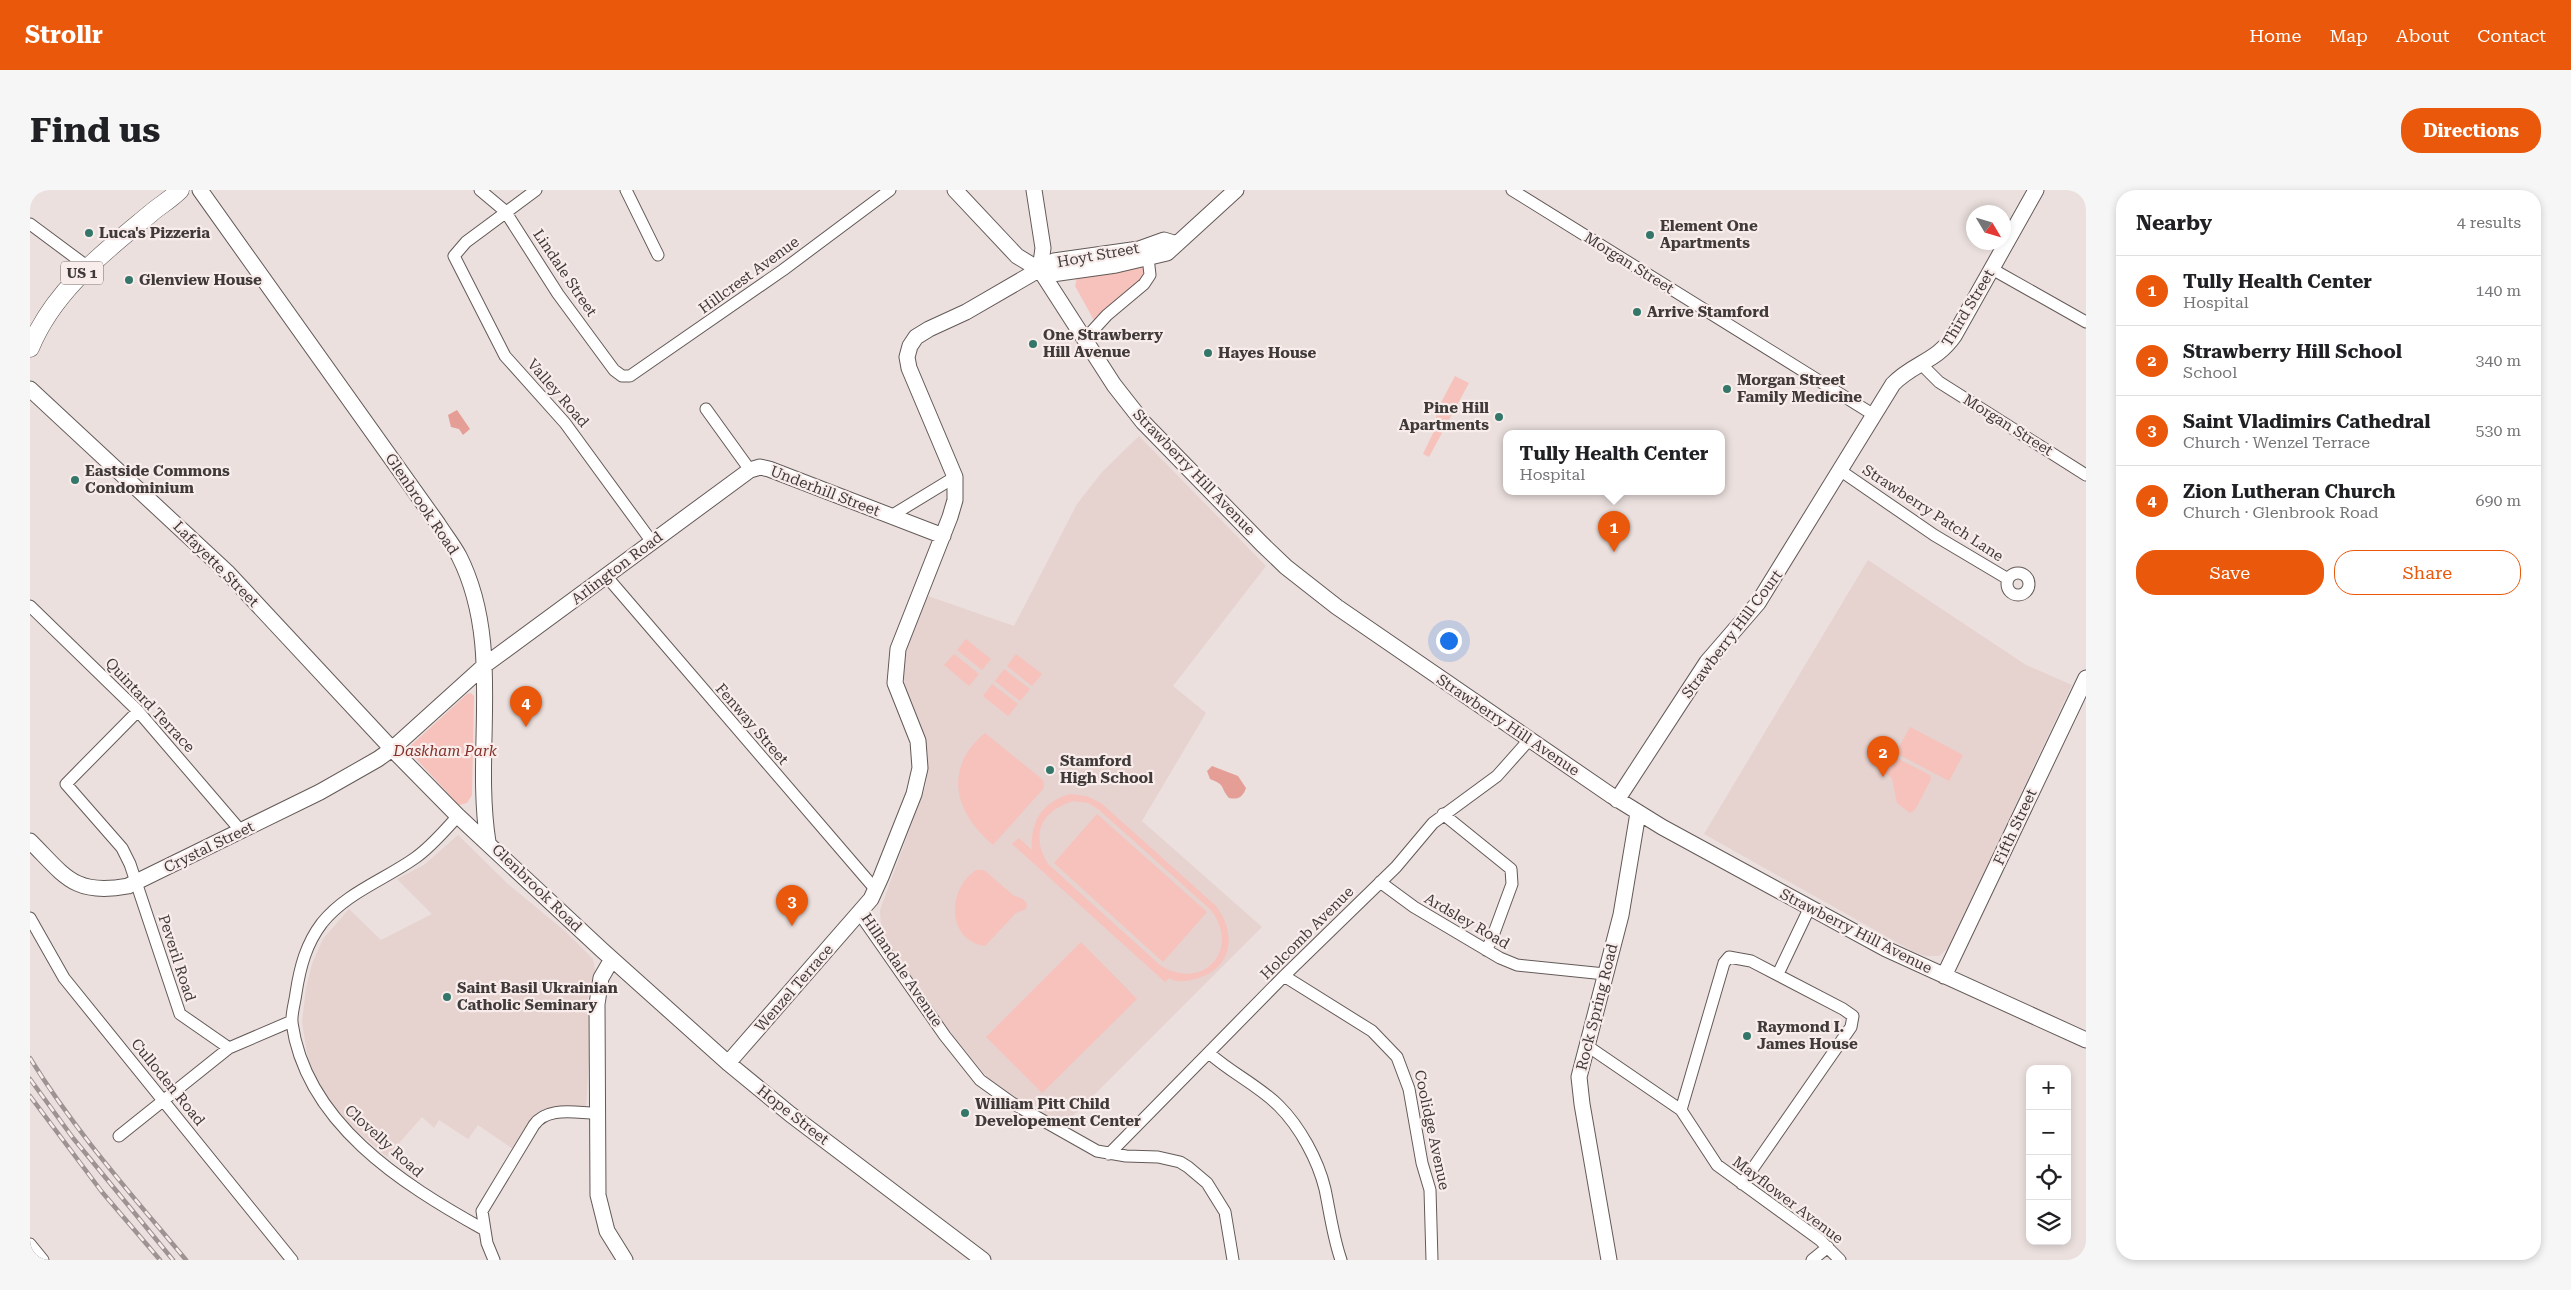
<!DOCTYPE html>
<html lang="en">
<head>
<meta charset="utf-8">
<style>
  :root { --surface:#fff; --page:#f6f6f6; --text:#202124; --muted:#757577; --line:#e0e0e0; --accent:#ea580c }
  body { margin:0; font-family:"Roboto Serif",serif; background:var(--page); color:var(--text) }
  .controls { position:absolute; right:15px; bottom:15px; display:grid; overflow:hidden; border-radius:10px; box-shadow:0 2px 8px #0003 }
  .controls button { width:45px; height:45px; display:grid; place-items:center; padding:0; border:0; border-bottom:1px solid var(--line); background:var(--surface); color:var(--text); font:25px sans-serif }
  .compass { position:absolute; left:1936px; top:15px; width:45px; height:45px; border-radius:50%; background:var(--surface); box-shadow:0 2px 8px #0003; rotate:128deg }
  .you { position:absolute; left:1418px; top:450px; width:18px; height:18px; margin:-12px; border:4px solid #fff; border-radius:50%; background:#1a73e8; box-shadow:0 0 0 8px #1a73e833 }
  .badge { display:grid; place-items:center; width:32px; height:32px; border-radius:50%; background:var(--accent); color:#fff; font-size:16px; font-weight:700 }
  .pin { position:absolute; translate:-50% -41px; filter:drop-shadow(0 1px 2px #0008) }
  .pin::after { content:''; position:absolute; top:26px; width:18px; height:15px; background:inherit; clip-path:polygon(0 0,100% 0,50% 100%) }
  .popup { position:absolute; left:1473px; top:240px; width:222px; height:65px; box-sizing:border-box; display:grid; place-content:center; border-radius:10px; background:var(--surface); filter:drop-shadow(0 1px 4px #0005); font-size:16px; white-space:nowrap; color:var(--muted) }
  .popup b { font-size:19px; color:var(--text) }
  .popup::after { content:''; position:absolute; left:50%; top:100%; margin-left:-10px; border:10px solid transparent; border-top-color:var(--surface) }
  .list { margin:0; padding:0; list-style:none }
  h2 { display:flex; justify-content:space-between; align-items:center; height:65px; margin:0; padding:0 20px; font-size:21px }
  h2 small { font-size:16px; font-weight:400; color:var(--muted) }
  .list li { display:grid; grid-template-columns:32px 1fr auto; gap:15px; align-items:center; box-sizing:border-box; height:70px; padding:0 20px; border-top:1px solid var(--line) }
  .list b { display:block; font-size:19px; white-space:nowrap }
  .list p { margin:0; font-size:16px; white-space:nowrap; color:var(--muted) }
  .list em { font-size:16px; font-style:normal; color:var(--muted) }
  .actions { display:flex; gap:10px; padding:15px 20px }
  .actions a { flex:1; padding:11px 0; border:1px solid var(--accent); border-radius:20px; text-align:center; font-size:18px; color:var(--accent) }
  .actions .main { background:var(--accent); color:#fff }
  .icon { flex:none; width:28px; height:28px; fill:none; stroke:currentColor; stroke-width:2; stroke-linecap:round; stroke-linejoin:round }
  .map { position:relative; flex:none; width:2056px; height:1070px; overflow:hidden; border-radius:20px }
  header { display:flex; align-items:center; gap:30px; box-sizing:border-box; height:70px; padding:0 25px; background:var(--accent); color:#fff }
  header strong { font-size:24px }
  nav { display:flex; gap:28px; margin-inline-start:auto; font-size:18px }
  .intro { display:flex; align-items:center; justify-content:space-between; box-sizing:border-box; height:120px; padding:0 30px }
  h1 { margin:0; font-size:35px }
  .button { padding:12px 22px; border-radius:20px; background:var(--accent); color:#fff; font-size:18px; font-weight:700 }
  main { display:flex; gap:30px; padding:0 30px }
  aside { flex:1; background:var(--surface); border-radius:20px; box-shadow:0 2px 8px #0003 }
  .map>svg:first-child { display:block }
</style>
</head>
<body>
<header>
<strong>Strollr</strong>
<nav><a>Home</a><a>Map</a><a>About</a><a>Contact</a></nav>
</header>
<div class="intro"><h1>Find us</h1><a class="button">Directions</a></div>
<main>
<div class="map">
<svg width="2056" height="1070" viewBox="0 0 2056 1070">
  <rect width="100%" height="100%" fill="#ebe0de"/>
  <path fill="#e6d2cf" d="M1109 246 1236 376 1143 496 1176 523 1112 631 1232 737 1032 937 961 892 925 848 859 755 851 738 850 720 896 595 898 565 892 539 879 512 873 485 878 450 895 405 984 436 1047 314 1072 282Z
    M1838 370 1996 475 2042 495 1918 758 1909 766H1896L1884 762 1674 644Z
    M428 645 478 694 536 742 563 769 566 785 558 808 560 850 556 917 525 916 510 921 501 930 483 959 448 935 438 949 409 930 404 938 392 927 357 967 315 931 292 901 284 884 278 869 272 832 276 798 282 774 293 749 319 719 351 750 402 724 367 689 394 675Z"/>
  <path fill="#f6c2bb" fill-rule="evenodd" d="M1114 74 1115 86 1065 132 1045 96 1047 88 1054 84Z
    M1425 186 1439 193 1399 267 1393 264 1406 237V222Z
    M936 449 961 469 952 480 927 460Z
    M924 464 949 484 939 496 914 475Z
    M986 464 1012 484 1002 496 977 476Z
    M974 479 1000 499 990 511 965 491Z
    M962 494 988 514 978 526 953 506Z
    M441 503 444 506 442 605 437 613 429 615 377 559 437 504Z
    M1880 537 1933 565 1919 591 1866 563Z
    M955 543 1013 590 1014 598 963 655C925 623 912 579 955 543Z
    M1855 562 1900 585 1901 589 1885 620 1880 623 1867 613 1862 588 1847 577Z
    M1040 604 1056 606 1071 613 1186 716C1207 744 1203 779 1165 789 1157 791 1146 793 1139 788L1135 792 982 654 989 648 1002 660C1000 632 1012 612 1040 604ZM1044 611 1058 613 1068 619 1181 720C1211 760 1174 801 1131 776L1018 674C1000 645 1011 620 1044 611Z
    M1067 624 1177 722 1133 772 1024 673Z
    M946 680H954L983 705 993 709 997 714 996 719 986 723 955 756C916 750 917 699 946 680Z
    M1051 752 1107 809 1012 903 956 847Z"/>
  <path fill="#e59e95" d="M427 220 440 239 433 245 429 239 421 237 418 225Z
    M1182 576 1208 586 1216 598C1213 607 1208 610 1199 608 1189 596 1197 596 1180 589L1177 581Z"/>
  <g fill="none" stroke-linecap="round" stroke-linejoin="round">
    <g stroke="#635a58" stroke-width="13">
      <path id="street" d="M450 0 475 21 528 104 584 180 592 186H600L753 80 860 0
        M506 0 436 52 424 66 475 166 535 233 622 352
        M596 0 628 65
        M1482 0 1844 225
        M0 34 58 77
        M1962 79 2056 132
        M1055 149 1077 125 1114 94 1120 85 1118 67
        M1891 174 1909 192 2056 285
        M676 219 720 280
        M1811 281 1904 345 1978 389
        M861 326 925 287
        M1977 394a11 11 0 1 1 22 0a11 11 0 1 1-22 0Z
        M577 387 846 700
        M0 416 108 521 211 641
        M108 521 36 594 92 658 100 674 150 824 199 858
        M1413 624 1481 679 1482 694 1461 751 1456 760
        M428 626C415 640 401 657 385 668 354 690 316 703 292 733 276 754 270 777 266 803 265 812 261 824 262 833 276 933 372 994 453 1039
        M1350 692 1384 717 1470 768 1487 775 1575 784
        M829 723 915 846 950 890 982 913 1067 961 1096 966 1128 967 1150 972 1158 977 1177 993 1195 1022 1203 1070
        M0 728 34 788 262 1070
        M1748 784 1779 719
        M1254 786 1342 841 1367 867 1379 899 1392 973 1400 1000 1402 1070
        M1556 855 1651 920 1687 975 1790 1050 1810 1070
        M1179 863C1201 883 1228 895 1249 916 1270 937 1288 970 1295 999 1300 1023 1303 1047 1311 1070
        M1651 920 1694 773 1699 767 1721 771 1813 819 1823 826 1821 837 1712 994
        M89 946 199 858 262 831
        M1079 964 1254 786 1366 677 1403 633 1467 586 1499 550
        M0 1054 13 1070
        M464 1070 457 1053 452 1021 504 935C517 916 546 923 566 923
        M1782 1070 1798 1057"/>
    </g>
    <g stroke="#635a58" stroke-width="17">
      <path id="secondary" d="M170 0 408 334C415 345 423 355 429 366 474 455 443 558 458 652
        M925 0 987 66 1010 80 1022 84 1086 75 1137 63 1206 0
        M1004 0 1013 58 1010 80
        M1010 80 1084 195 1113 232 1232 354 1256 377 1307 417 1582 606 1632 637 1856 759 2056 850
        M0 199 198 383 362 559 428 626 573 761 698 873 760 924 953 1070
        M1587 610 1677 472 1728 413 1863 194C1883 173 1906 172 1924 146L2006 0
        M0 651C35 686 44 706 98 696L290 602 348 569 362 559 455 475 720 280 730 277 739 279 913 346
        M582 769 571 788 567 814 568 1005 577 1041 595 1070
        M1914 786 2056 488
        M698 873 841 709 851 687 884 604 890 578 888 551 865 493 868 459 920 327 925 310V287L879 178 877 167 880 156 886 147 899 139 936 122 1024 71 1109 59 1134 50 1147 54
        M1579 1070 1552 914 1549 887 1591 725 1608 623"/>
    </g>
    <g stroke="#635a58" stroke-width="19">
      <path id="primary" d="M0 158C24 100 73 63 120 24 130 15 139 11 150 0"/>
    </g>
    <use href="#street" stroke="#fff" stroke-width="11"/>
    <use href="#secondary" stroke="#fff" stroke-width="15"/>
    <use href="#primary" stroke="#fff" stroke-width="18"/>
    <g stroke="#9c9392" stroke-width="4.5">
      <path id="rail" d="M0 868C44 940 102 1005 156 1070
        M0 889 43 948 143 1070
        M0 906 72 1002 130 1070"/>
    </g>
    <use href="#rail" stroke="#f9edec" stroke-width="2.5" stroke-dasharray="8" stroke-linecap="butt"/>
  </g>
  <g fill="#34776a" stroke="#f9edec" stroke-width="2">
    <circle cx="59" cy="43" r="5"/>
    <circle cx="1620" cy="45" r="5"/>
    <circle cx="99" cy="90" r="5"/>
    <circle cx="1607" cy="122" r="5"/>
    <circle cx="1003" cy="154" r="5"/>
    <circle cx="1178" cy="163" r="5"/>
    <circle cx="1697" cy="199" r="5"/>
    <circle cx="1469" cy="227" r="5"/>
    <circle cx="45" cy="290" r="5"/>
    <circle cx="1020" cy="580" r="5"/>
    <circle cx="417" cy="807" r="5"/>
    <circle cx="1717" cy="846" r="5"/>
    <circle cx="935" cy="923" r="5"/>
  </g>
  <g text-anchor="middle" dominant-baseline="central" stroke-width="4.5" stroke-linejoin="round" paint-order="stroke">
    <rect fill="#f9edec" stroke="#78706f" stroke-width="1" x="31" y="71.5" width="42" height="23" rx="4"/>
    <g font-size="14" font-weight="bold" fill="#403b3a">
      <text x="52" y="83">US 1</text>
    </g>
    <g font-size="15" font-weight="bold" fill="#403b3a" stroke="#f9edec" text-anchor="start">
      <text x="1630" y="36">Element One<tspan x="1630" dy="17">Apartments</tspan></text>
      <text x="69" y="43">Luca's Pizzeria</text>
      <text x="109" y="90">Glenview House</text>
      <text x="1617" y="122">Arrive Stamford</text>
      <text x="1013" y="145">One Strawberry<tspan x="1013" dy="17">Hill Avenue</tspan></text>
      <text x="1188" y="163">Hayes House</text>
      <text x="1707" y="190">Morgan Street<tspan x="1707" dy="17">Family Medicine</tspan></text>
      <text x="1459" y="218" text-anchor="end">Pine Hill<tspan x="1459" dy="17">Apartments</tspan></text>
      <text x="55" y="281">Eastside Commons<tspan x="55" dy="17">Condominium</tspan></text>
      <text x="1030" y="571">Stamford<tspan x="1030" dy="17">High School</tspan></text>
      <text x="427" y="798">Saint Basil Ukrainian<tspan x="427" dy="17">Catholic Seminary</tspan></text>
      <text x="1727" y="837">Raymond I.<tspan x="1727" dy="17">James House</tspan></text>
      <text x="945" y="914">William Pitt Child<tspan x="945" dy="17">Developement Center</tspan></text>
    </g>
    <g font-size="15" fill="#403b3a" stroke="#f9edec">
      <text transform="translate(1068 65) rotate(-10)">Hoyt Street</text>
      <text transform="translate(1599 73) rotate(32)">Morgan Street</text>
      <text transform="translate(535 83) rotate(56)">Lindale Street</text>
      <text transform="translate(719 85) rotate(-36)">Hillcrest Avenue</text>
      <text transform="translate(1938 118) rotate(-59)">Third Street</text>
      <text transform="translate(528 203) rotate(49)">Valley Road</text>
      <text transform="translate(1978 235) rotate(32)">Morgan Street</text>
      <text transform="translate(1164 282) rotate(46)">Strawberry Hill Avenue</text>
      <text transform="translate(795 301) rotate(21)">Underhill Street</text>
      <text transform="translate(392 314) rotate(56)">Glenbrook Road</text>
      <text transform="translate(1903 323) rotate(33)">Strawberry Patch Lane</text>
      <text transform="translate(186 374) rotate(45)">Lafayette Street</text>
      <text transform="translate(587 378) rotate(-37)">Arlington Road</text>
      <text transform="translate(1702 444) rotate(-53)">Strawberry Hill Court</text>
      <text transform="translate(120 515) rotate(47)">Quintard Terrace</text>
      <text transform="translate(722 534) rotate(49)">Fenway Street</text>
      <text transform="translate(1478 535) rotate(34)">Strawberry Hill Avenue</text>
      <text transform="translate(1985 637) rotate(-65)">Fifth Street</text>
      <text transform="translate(179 657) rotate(-26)">Crystal Street</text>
      <text transform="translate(507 698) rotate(44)">Glenbrook Road</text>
      <text transform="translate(1437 731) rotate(30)">Ardsley Road</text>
      <text transform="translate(1826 741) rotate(27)">Strawberry Hill Avenue</text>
      <text transform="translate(1277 743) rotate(-45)">Holcomb Avenue</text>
      <text transform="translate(147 768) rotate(72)">Peveril Road</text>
      <text transform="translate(872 780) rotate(56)">Hillandale Avenue</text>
      <text transform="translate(764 798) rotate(-49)">Wenzel Terrace</text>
      <text transform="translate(1567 817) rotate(-76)">Rock Spring Road</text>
      <text transform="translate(138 892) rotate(51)">Culloden Road</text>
      <text transform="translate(763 925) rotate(38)">Hope Street</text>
      <text transform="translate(1402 940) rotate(78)">Coolidge Avenue</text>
      <text transform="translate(354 951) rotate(42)">Clovelly Road</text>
      <text transform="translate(1758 1010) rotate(37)">Mayflower Avenue</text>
    </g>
    <g font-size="15" font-style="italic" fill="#85312a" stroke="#f9edec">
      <text x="415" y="561">Daskham Park</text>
    </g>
  </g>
</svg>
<div class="controls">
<button>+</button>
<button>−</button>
<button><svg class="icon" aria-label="locate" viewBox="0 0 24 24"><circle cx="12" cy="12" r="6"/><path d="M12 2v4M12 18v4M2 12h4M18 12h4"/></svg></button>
<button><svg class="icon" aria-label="layers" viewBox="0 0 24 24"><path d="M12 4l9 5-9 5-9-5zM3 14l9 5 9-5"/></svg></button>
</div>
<svg class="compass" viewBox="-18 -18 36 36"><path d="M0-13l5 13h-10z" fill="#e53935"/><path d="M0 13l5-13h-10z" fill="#757577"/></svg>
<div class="you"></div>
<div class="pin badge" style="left:1584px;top:362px">1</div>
<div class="popup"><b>Tully Health Center</b>Hospital</div>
<div class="pin badge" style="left:1853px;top:587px">2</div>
<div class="pin badge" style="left:762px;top:736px">3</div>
<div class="pin badge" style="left:496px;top:537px">4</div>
</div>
<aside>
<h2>Nearby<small>4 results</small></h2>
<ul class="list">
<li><span class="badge">1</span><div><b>Tully Health Center</b><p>Hospital</p></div><em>140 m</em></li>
<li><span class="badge">2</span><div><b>Strawberry Hill School</b><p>School</p></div><em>340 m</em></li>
<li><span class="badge">3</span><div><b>Saint Vladimirs Cathedral</b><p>Church · Wenzel Terrace</p></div><em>530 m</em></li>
<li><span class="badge">4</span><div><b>Zion Lutheran Church</b><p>Church · Glenbrook Road</p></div><em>690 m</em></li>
</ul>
<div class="actions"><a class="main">Save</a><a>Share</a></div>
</aside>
</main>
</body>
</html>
